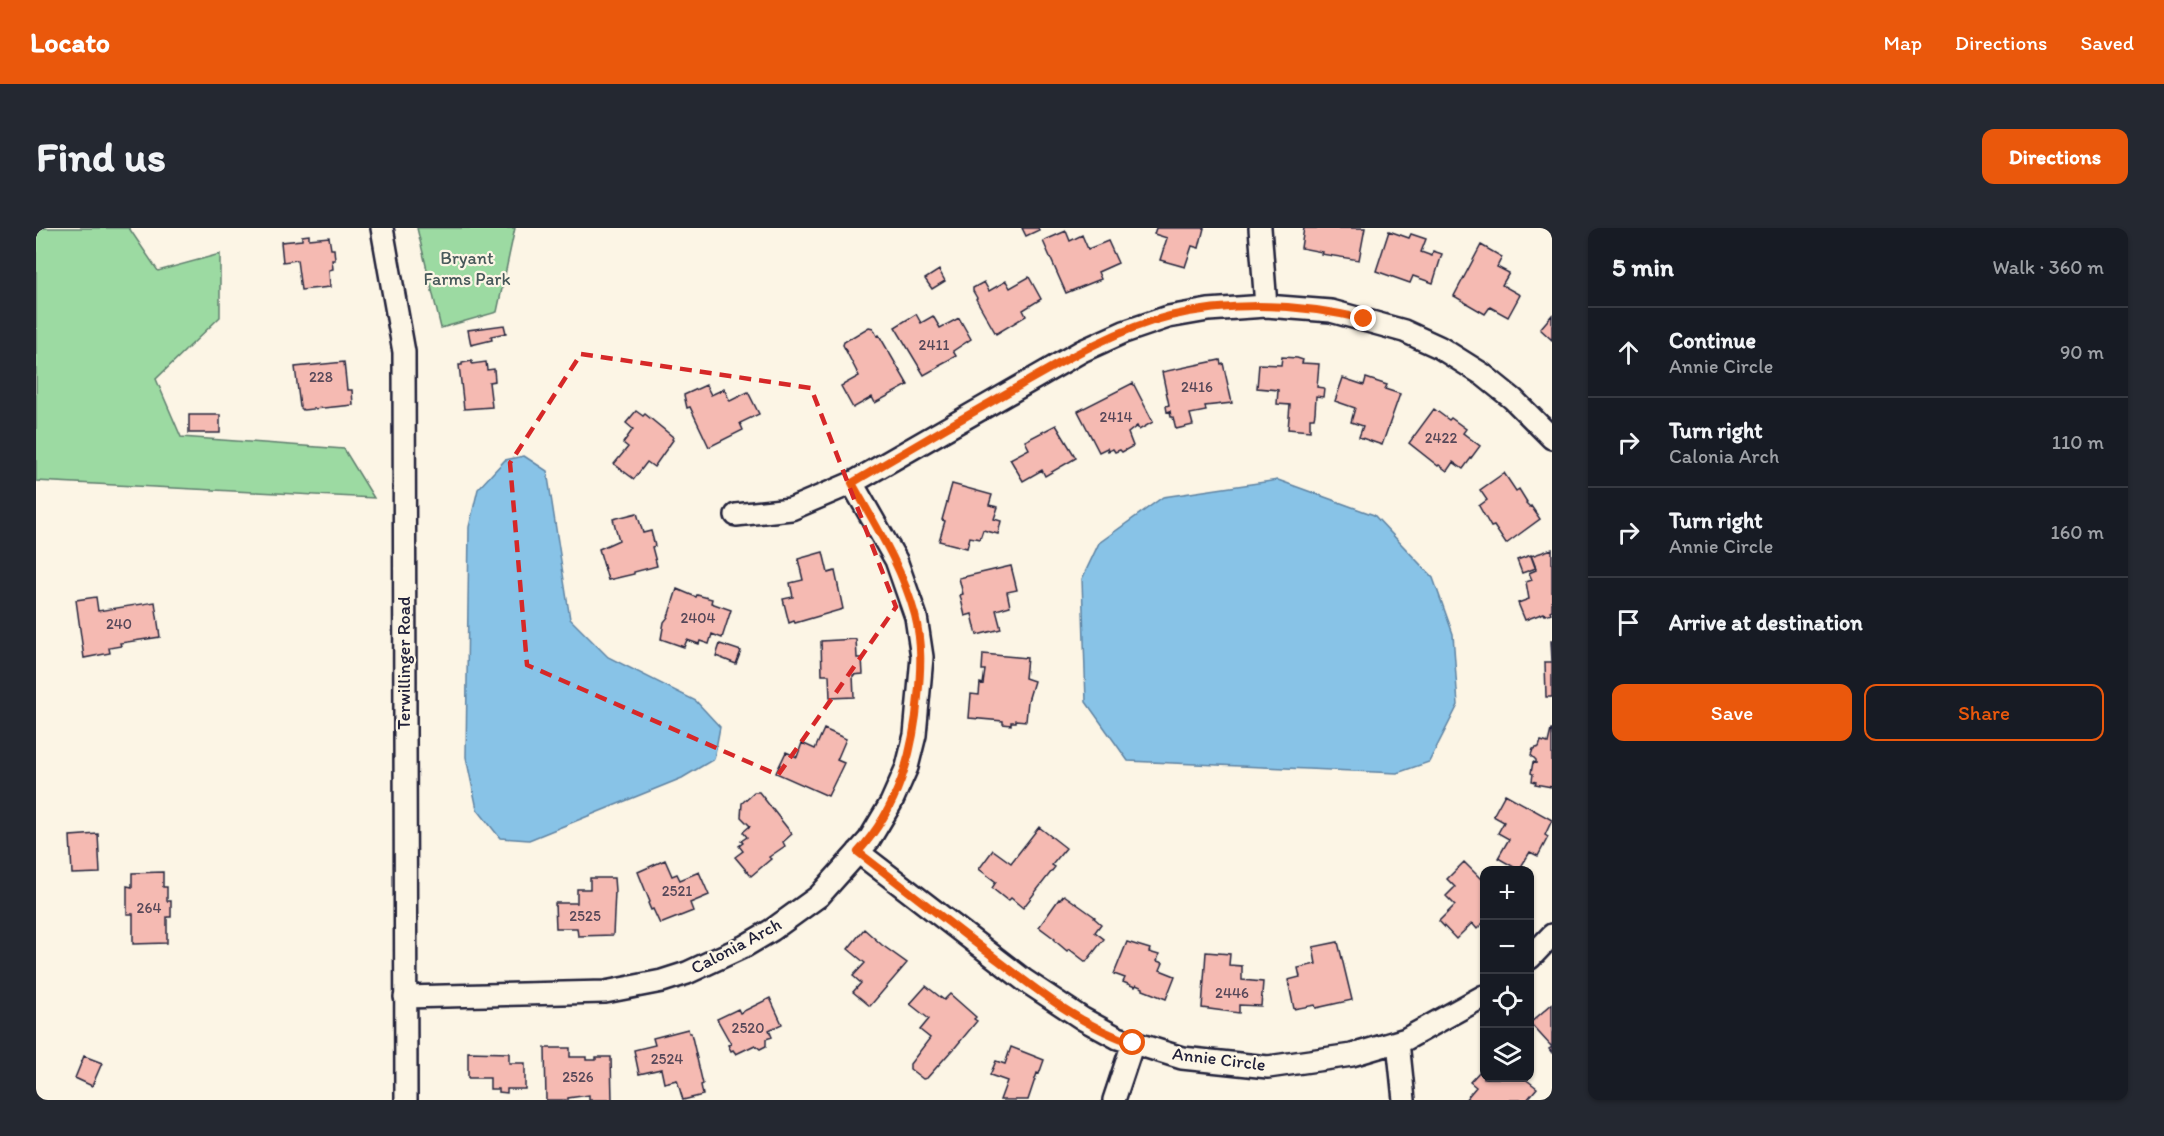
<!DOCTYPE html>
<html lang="en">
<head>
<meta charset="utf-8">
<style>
  :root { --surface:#171b24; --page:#242831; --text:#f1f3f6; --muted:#9ea1a6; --line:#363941; --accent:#ea580c }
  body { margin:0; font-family:Itim,sans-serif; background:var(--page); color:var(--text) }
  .controls { position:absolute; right:18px; bottom:18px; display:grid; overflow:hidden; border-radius:12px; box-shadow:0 2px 4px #0004 }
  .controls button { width:54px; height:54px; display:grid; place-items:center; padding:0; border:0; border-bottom:2px solid var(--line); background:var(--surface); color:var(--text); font:30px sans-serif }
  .stop { position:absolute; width:18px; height:18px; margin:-14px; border:4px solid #ea580c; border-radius:50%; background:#fff }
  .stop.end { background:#ea580c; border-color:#fff; box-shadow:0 2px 6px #0008 }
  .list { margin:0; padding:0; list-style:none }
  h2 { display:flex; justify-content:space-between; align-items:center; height:78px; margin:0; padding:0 24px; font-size:26px }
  h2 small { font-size:20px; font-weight:400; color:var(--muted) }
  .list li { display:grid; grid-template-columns:39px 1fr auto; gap:18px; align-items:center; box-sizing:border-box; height:90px; padding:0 24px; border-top:2px solid var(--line) }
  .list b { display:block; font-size:22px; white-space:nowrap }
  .list p { margin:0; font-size:20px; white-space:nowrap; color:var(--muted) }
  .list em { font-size:20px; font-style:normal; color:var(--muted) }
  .actions { display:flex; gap:12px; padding:18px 24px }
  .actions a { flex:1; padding:14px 0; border:2px solid var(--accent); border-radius:12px; text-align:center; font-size:21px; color:var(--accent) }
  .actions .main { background:var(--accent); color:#fff }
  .icon { flex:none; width:33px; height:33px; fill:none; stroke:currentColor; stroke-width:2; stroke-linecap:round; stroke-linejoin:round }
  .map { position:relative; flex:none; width:1516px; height:872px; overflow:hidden; border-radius:12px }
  header { display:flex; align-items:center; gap:36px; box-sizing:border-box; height:84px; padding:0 30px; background:var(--accent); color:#fff }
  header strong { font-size:28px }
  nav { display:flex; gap:33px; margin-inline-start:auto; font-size:21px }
  .intro { display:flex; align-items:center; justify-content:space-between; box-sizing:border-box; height:144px; padding:0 36px }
  h1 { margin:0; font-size:42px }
  .button { padding:15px 27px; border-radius:12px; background:var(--accent); color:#fff; font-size:21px; font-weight:700 }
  main { display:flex; gap:36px; padding:0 36px }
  aside { flex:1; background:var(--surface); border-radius:12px; box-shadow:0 2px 4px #0004 }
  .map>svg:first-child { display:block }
</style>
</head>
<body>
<header>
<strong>Locato</strong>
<nav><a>Map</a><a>Directions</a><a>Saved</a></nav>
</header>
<div class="intro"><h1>Find us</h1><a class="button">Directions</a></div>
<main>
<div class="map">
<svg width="1516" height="872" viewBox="0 0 1516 872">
  <rect width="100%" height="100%" fill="#fcf5e5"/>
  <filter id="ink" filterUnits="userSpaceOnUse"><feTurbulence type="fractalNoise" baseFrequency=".0167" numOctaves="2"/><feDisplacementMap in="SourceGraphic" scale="12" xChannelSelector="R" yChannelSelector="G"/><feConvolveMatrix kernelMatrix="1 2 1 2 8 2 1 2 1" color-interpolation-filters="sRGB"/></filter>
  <g filter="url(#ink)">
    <path fill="#9cdaa2" stroke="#5f7e6e" stroke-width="1.5" d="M0 0H93L122 43 184 26V89L120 151 145 209 308 221 338 270 0 253Z
      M381 0H479L461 84 405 100Z"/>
    <path fill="#88c3e7" stroke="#5f83a2" stroke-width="1.5" d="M488 228 511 243 534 391 572 429 660 473 684 499 678 531 646 550 493 612 464 610 441 581 430 529 433 299 442 261 469 232Z
      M1242 252 1338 287 1397 350 1417 406 1422 477 1393 534 1361 545 1092 533 1050 474 1046 351 1063 315 1127 269Z"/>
    <path fill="#f5bab2" stroke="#22223b" stroke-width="1.5" d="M986 0H1002L1003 2 990 8Z
      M1120 0H1168L1163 20 1156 18 1149 39 1124 32 1131 10 1118 6Z
      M1268 0H1329L1323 32 1285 26 1286 24 1265 20Z
      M1030 3 1034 13 1046 7 1052 21 1072 13 1082 35 1062 44 1065 51 1030 65 1007 13Z
      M1353 3 1373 10 1375 6 1390 11 1385 24 1396 28 1397 23 1406 26 1397 55 1377 48 1374 55 1340 43Z
      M273 7V11L293 9 295 21H298L299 32H296L297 41 293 42 294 59 265 62 261 32 247 34 245 14 266 12V8Z
      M1445 17 1466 29 1461 39 1473 45 1466 57 1484 67 1472 89 1454 79 1449 86 1418 68Z
      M903 42 909 53 896 61 889 51Z
      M993 49 1005 71 987 82 990 88 960 106 940 71 941 70 937 63V60L948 54 953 63 970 53 974 60Z
      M880 86 885 95 897 88 904 100 923 90 935 111 917 123 920 128 903 137 904 138 888 147 859 99Z
      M1516 87V112L1504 101Z
      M468 97 470 105 455 108 456 112 435 117 432 102Z
      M833 99 837 100 841 108 843 107 872 157 839 175 836 169 817 180 805 158 823 148 807 117 808 114Z
      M1246 129 1261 130 1267 132 1266 135 1283 136 1281 159 1288 160 1287 169 1280 168 1279 185 1278 190H1274V203L1252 201 1254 177 1241 176 1242 162 1221 160 1223 136 1245 137Z
      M1184 132 1185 136 1187 135 1196 175 1169 178 1170 183 1154 186 1157 197 1140 201 1137 189H1135L1134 183 1131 184 1130 178 1133 177 1126 144Z
      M436 133V136L450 134 451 142 458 141 459 153 453 154 456 179 428 181 423 137H426V135Z
      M308 134 311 162H316L317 177 267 182 264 179 259 139Z
      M1307 150 1328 157 1330 150 1351 157 1349 161 1364 166 1346 217 1323 209 1327 198 1315 194 1319 180 1299 173Z
      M1097 155 1117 194 1103 202 1101 198 1092 205 1097 218 1086 224 1084 222 1079 224 1077 221 1072 223 1071 220 1063 224 1042 183Z
      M670 157 675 167 688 161 694 173 712 164 723 186 704 195 707 202 673 219 654 179 651 180 648 167Z
      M1398 181 1413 192 1415 190 1430 201 1427 205 1444 218 1427 241 1417 234 1411 243 1403 237 1402 238 1373 215Z
      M600 183 607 188 609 186 637 209 636 211 637 212 618 239 611 234 598 251 578 236 592 219 587 215 597 201 590 195Z
      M153 187H184V205H153Z
      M1020 197 1040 230 1009 248 1006 242 987 253 974 231 993 221 989 213Z
      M1468 245 1480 263 1483 261 1491 274 1490 275 1494 279 1495 278 1504 291 1470 316 1458 298 1455 299 1443 278 1451 272 1444 262Z
      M916 256 956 267 953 277 962 279 958 291 965 293 962 306 947 302 944 311 934 309 931 320 903 313 909 293 906 292Z
      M601 285 607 305 615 303 619 318 616 319 621 338 598 344V346L572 352 563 321 583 312 577 291Z
      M1516 321V382L1514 383 1515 385 1509 387 1508 385 1489 392 1482 375 1493 371 1490 354 1496 352 1493 345 1500 342 1495 328Z
      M787 324 792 345 799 343 807 381 759 395 758 393 753 395 747 371 757 369 754 355 767 352 762 331Z
      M1495 327 1500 340 1486 345 1481 332Z
      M975 338 981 362 971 364 974 378 960 382 965 401 941 407 936 386 929 388 924 367 927 366 923 350Z
      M641 361 660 369 661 367 676 371 675 375 695 382 686 410 676 406 673 416 664 413 663 416 651 412 648 419 625 411 628 394 632 389Z
      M60 369 62 383 119 374 124 409 84 415 85 418 73 420 74 425 48 430 40 372Z
      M820 411 821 430H826L827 446 817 447 818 469 794 470 793 447H786L785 413Z
      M1515 413H1516V469H1510L1509 434H1516Z
      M684 416 705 423 700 436 680 428Z
      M947 426 991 430 989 450 998 453 992 473 990 493 980 492V494H975V497L967 496V493L933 490 935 466 943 467 944 455 947 456 949 442H946Z
      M788 501 810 511 801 532 808 535 792 568 740 545 750 524 761 529 766 515 779 521Z
      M1515 502H1516V559L1499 556 1500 554 1496 553 1497 546 1495 545 1497 534 1500 535V532L1495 527 1497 521 1503 519 1505 513 1512 515Z
      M718 564H723L756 606 747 614 749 618 733 629 735 631 715 648 699 629 707 623 703 618 707 615 705 613 711 609 707 604 714 598 705 589 706 575Z
      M1469 566 1516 592 1509 607 1512 609 1502 628 1494 624 1483 642 1462 630 1473 611 1462 605 1468 594 1457 588Z
      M1003 599 1030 620 1016 637 1019 639 987 680 975 670 972 673 956 660 960 654 943 641 957 622 975 635Z
      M62 606 64 645 36 646 34 608Z
      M629 632 636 648 641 646 644 652 663 644 673 667 654 675 657 683 624 696 617 681 615 682 612 675 614 674 602 644Z
      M1428 634 1448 654V694L1441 701 1436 695 1420 711 1403 693 1419 677 1410 668 1419 659 1411 651Z
      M127 644V659H131V673H135V689H131V715L97 716V686H91V658L96 659V645Z
      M554 650H578L579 663 577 707 542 708 541 700H520L519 675H541V661H554Z
      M1028 667 1059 689 1058 690 1065 696 1059 704 1068 711 1050 734 1033 721 1031 723 1018 712 1019 711 1003 699 1023 671 1024 672Z
      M828 701 846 717 871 735 834 778 817 764 825 755 817 748 829 735 812 721Z
      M1091 714 1114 721 1113 724 1123 727 1121 733 1127 735 1124 742 1139 748 1130 771 1107 762V760L1100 757 1099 759 1087 754 1089 750 1078 746Z
      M1302 714 1316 772 1280 780 1279 777 1258 781 1252 752 1264 749 1262 740 1280 736 1277 719Z
      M1170 724 1194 726 1193 737 1206 738V752L1227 754 1225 778 1203 777V785L1166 780Z
      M890 758 908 772 914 766 940 789 938 791 941 793 917 822H916L891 850 887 851 874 841V836L894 810 884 802 893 791 874 776Z
      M734 770 746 796 733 802 736 809 730 811V818L724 821 719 817 700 826 697 822 695 823 692 817 695 816 681 791 702 781 704 785Z
      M1516 776V825L1513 821 1516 819 1494 795Z
      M652 801 653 805H655L667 856 665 857 667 867 647 872 641 852 628 855 625 841 603 846 598 822 619 817 617 810Z
      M975 819 1008 832 1003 846 1001 845 992 872H964L971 853 954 847 960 833 969 836Z
      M509 820H534V829H550V832H560V829H575L576 872H553V867L532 870V872H510Z
      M432 824 473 825V835H489V861H471V865L463 864V861H454V850H432Z
      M48 828 66 835 56 858 39 850Z
      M1448 839V850H1488L1501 860 1491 872H1429L1440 859 1434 854Z"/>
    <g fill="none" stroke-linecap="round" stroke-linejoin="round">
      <g stroke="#22223b" stroke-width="26">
        <path id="minor" d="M346 0 368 124 370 872
          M1224 0 1230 78
          M700 287 755 281 816 255 1046 123 1088 104 1132 89 1172 82 1230 78 1295 83 1368 103 1403 119 1446 146 1477 171 1516 210
          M822 624 988 752 1047 791 1082 810 1146 830 1232 839 1316 827 1370 811 1448 768
          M1494 730 1516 707
          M369 769 569 764 626 753 651 745 709 718 736 702 783 668 833 612 855 575 871 539 879 507 886 429 880 389 860 332 816 255
          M1362 814 1368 872
          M1078 872 1097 815"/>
      </g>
      <use href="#minor" stroke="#fcf5e5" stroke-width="21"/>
    </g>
  </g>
  <g fill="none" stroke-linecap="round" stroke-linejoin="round" filter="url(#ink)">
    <path stroke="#ea580c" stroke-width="8" d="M1097 815C1044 798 993 756 950 723 907 690 865 657 822 624 862 580 877 527 882 469 885 441 886 415 879 387 866 339 840 298 816 255 872 222 928 189 985 157 1032 130 1081 101 1134 88 1197 73 1265 76 1328 91"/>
  </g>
  <path fill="none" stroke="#d62828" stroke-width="4.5" stroke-dasharray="12 8" stroke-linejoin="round" d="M545 126 775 160 860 379 742 547 491 437 474 235Z"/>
  <g text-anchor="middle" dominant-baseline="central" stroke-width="4.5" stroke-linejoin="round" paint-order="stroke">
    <g font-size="15" fill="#574859">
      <text x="898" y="117">2411</text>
      <text x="285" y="149">228</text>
      <text x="1161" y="159">2416</text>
      <text x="1080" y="189">2414</text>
      <text x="1405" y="210">2422</text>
      <text x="662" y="390">2404</text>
      <text x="83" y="396">240</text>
      <text x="641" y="663">2521</text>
      <text x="113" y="680">264</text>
      <text x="549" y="688">2525</text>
      <text x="1196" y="765">2446</text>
      <text x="712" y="800">2520</text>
      <text x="631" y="831">2524</text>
      <text x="542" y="849">2526</text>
    </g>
    <g font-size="18" fill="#47595a" stroke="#fcf5e5">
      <text x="431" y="30">Bryant<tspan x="431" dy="21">Farms Park</tspan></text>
    </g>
    <g font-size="18" fill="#22223b" stroke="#fcf5e5">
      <text transform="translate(368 435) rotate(-90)">Terwillinger Road</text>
      <text transform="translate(700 718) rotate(-28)">Calonia Arch</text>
      <text transform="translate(1183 831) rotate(7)">Annie Circle</text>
    </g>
  </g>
</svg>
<div class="controls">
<button>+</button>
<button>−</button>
<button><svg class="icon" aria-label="locate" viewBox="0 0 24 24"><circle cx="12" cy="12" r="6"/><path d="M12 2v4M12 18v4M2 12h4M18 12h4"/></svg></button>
<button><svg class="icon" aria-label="layers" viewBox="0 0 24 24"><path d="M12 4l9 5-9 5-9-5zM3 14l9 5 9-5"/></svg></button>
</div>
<div class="stop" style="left:1097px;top:815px"></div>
<div class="stop end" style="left:1328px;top:91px"></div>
</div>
<aside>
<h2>5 min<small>Walk · 360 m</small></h2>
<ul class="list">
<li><svg class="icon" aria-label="ahead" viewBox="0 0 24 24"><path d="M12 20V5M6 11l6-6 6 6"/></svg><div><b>Continue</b><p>Annie Circle</p></div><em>90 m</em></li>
<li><svg class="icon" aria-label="right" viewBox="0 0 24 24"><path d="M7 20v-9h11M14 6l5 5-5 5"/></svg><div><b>Turn right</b><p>Calonia Arch</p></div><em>110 m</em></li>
<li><svg class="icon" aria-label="right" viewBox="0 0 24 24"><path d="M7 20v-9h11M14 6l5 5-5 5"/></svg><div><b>Turn right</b><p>Annie Circle</p></div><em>160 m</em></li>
<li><svg class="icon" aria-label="arrive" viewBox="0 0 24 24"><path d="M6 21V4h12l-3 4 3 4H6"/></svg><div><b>Arrive at destination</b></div></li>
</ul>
<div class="actions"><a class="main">Save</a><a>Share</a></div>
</aside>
</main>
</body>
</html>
